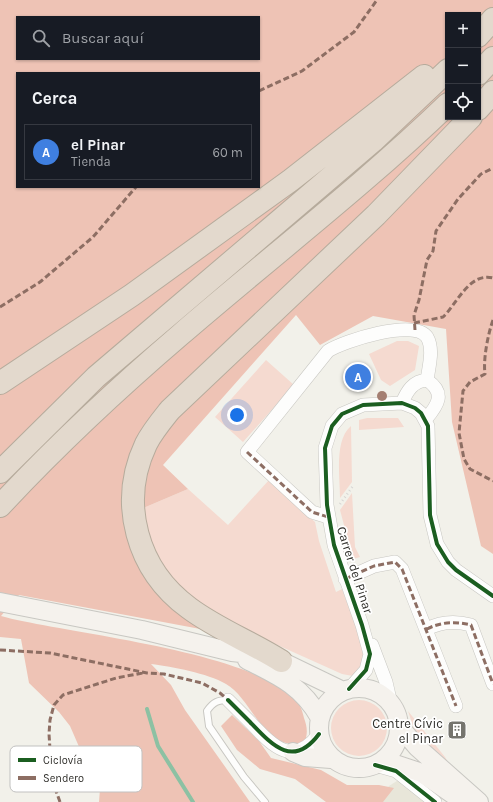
<!DOCTYPE html>
<html lang="es">
<head>
<meta charset="utf-8">
<style>
  :root { --surface:#171b24; --page:#20242c; --text:#f1f3f6; --muted:#9ea1a6; --line:#363941; --accent:#b45309 }
  body { margin:0; font-family:Karla,sans-serif; background:var(--page); color:var(--text) }
  .controls { position:absolute; right:12px; top:12px; display:grid; overflow:hidden; border-radius:0px; box-shadow:0 1px 3px #0004 }
  .controls button { width:36px; height:36px; display:grid; place-items:center; padding:0; border:0; border-bottom:1px solid var(--line); background:var(--surface); color:var(--text); font:20px sans-serif }
  .you { position:absolute; left:237px; top:415px; width:14px; height:14px; margin:-10px; border:3px solid #fff; border-radius:50%; background:#1a73e8; box-shadow:0 0 0 6px #1a73e833 }
  .badge { display:grid; place-items:center; width:26px; height:26px; border-radius:50%; background:var(--accent); color:#fff; font-size:13px; font-weight:700 }
  .pin { position:absolute; translate:-50% -50%; border:2px solid #fff; box-shadow:0 1px 4px #0006 }
  .list { margin:0; padding:0; list-style:none }
  h2 { display:flex; justify-content:space-between; align-items:center; height:52px; margin:0; padding:0 16px; font-size:17px }
  h2 small { font-size:13px; font-weight:400; color:var(--muted) }
  .list li { display:grid; grid-template-columns:26px 1fr auto; gap:12px; align-items:center; box-sizing:border-box; height:56px; margin:0 8px 8px; padding:0 8px; border:1px solid var(--line); border-radius:0px }
  .list b { display:block; font-size:15px; white-space:nowrap }
  .list p { margin:0; font-size:13px; white-space:nowrap; color:var(--muted) }
  .list em { font-size:13px; font-style:normal; color:var(--muted) }
  .icon { flex:none; width:22px; height:22px; fill:none; stroke:currentColor; stroke-width:2; stroke-linecap:round; stroke-linejoin:round }
  .map { position:relative; flex:none; width:493px; height:802px; overflow:hidden }
  .search { position:absolute; background:var(--surface); box-shadow:0 1px 3px #0004; left:16px; top:16px; width:244px; height:44px; display:flex; align-items:center; gap:10px; box-sizing:border-box; padding:0 14px; border-radius:0px; color:var(--muted); font-size:15px }
  .panel { position:absolute; background:var(--surface); box-shadow:0 1px 3px #0004; left:16px; top:72px; width:244px; height:116px; border-radius:0px }
  .map>svg:first-child { display:block }
</style>
</head>
<body>
<div class="map">
<svg width="493" height="802" viewBox="0 0 493 802">
  <rect width="100%" height="100%" fill="#f2f1ea"/>
  <path fill="#e8e6d9" d="M400 779 433 802H376L389 786Z"/>
  <path fill="#f5dad0" d="M397 341H408L419 346 415 370 390 386 381 380 369 354Z
    M266 360 294 385 243 442 215 417Z
    M367 418H398L404 427 359 430V420Z
    M351 426 352 482 340 498C340 477 334 440 351 426Z
    M269 480 315 522 319 541 336 592 342 589 361 640 365 665 353 676 342 674 213 616 171 581 153 554 141 509 188 489 228 525Z
    M352 493 355 547 360 557 353 559 340 510Z
    M331 728a28 28 0 1 1 56 0a28 28 0 1 1-56 0Z
    M408 711 445 757 454 773 416 735Z"/>
  <path fill="#eec3b5" fill-rule="evenodd" d="M0 0H493V554L481 546 452 422 446 329 373 316 320 345 296 315 163 465 188 489 141 509 146 465 176 415 152 421 130 528 211 631 19 595 1 616C65 634 265 651 300 706 302 710 303 714 304 718 307 726 308 733 305 741 266 757 252 698 226 684 207 673 173 667 151 664L171 685 185 710 250 802H99L100 789 94 772 83 766 80 749 70 726 59 712 29 683 21 639 0 637ZM448 15H478V117H448ZM17 17H259V59H17ZM17 73H259V187H17Z
    M232 715 259 741 271 758 321 770 347 785H379L394 788 383 802H326L295 779 260 769 237 750 221 726Z"/>
  <g fill="none" stroke-linecap="round" stroke-linejoin="round">
    <path stroke="#8cc1a3" stroke-width="4" d="M147 709 158 746 193 802"/>
    <g stroke="#c8c7c2" stroke-width="8">
      <path id="lane" d="M228 700C218 700 213 702 207 711L209 726 244 777 265 802"/>
    </g>
    <g stroke="#c8c7c2" stroke-width="14">
      <path id="street" d="M402 403C407 391 413 381 427 380 446 393 438 405 426 419
        M328 517 312 512 247 452 328 351C344 341 414 318 427 337 434 349 429 366 427 380
        M345 579 374 566 395 562 402 569 456 706
        M427 629C440 622 456 621 471 625L493 684
        M372 645 386 682 391 704
        M349 689 366 670 370 654 362 625 334 545 327 505 325 448 332 426 342 414 363 405 402 403 415 408 421 413 428 426 430 515 437 544 448 562 456 570 493 596
        M228 700C236 708 243 715 250 722 272 745 293 769 319 734
        M375 765 396 771 435 802"/>
    </g>
    <g stroke="#c8c7c2" stroke-width="20">
      <path id="secondary" d="M0 602 142 630 232 652 259 655 281 661 343 691
        M247 660C279 676 302 686 320 718
        M319 728a40 40 0 1 1 80 0a40 40 0 1 1-80 0Z
        M399 726 417 747 479 802
        M293 752 305 757 331 759
        M383 760 422 773 458 798"/>
    </g>
    <g stroke="#b6ab9c" stroke-width="24">
      <path id="highway" d="M478 36 493 19
        M478 74 493 58
        M478 109 493 92
        M0 383 132 295 291 180 424 76
        M0 472 96 377 373 141 448 70
        M0 506C57 445 117 389 180 335 269 258 363 186 448 104
        M281 661C251 642 217 629 189 608 137 570 118 503 146 444 152 432 162 420 170 410L376 215 471 117"/>
    </g>
    <path stroke="#d5d4d2" stroke-width="2.5" stroke-dasharray="1 3" stroke-linecap="butt" d="M340 504 353 486"/>
    <use href="#lane" stroke="#fdfdfc" stroke-width="6"/>
    <use href="#street" stroke="#fdfdfc" stroke-width="13"/>
    <use href="#secondary" stroke="#f5f2ed" stroke-width="18"/>
    <use href="#highway" stroke="#e3d9cd" stroke-width="22"/>
    <path stroke="#8d6e63" stroke-width="3" stroke-dasharray="6 3" stroke-linecap="butt" d="M259 91 302 71 354 32 377 0
      M0 307 40 282 93 237 136 187
      M493 320C488 334 483 359 485 374L470 382 463 391 459 433 464 459 470 469 493 481
      M414 323 443 317C457 304 469 272 493 278
      M415 330 414 315 419 300 427 260 433 251 436 231 458 199 481 174 493 168
      M247 452 312 512 328 517
      M345 579 374 566 395 562 402 569 456 706
      M427 629C440 622 456 621 471 625L493 684
      M0 650 50 653 147 673 164 674 202 683 220 693 228 700
      M60 802 52 780 49 734 50 720 54 705 63 695 116 678 143 673"/>
    <g stroke="#fff" stroke-width="6">
      <path id="cycleway" d="M349 689 366 670 370 654 362 625 334 545 327 505 325 448 332 426 342 414 363 405 402 403 415 408 421 413 428 426 430 515 437 544 448 562 456 570 493 596
        M228 700C236 708 243 715 250 722 272 745 293 769 319 734
        M375 765 396 771 435 802"/>
    </g>
    <use href="#cycleway" stroke="#1b5e20" stroke-width="4"/>
  </g>
  <circle fill="#a47f72" cx="382" cy="396" r="5"/>
  <defs>
    <g id="building-square" transform="scale(1)"><rect x="-9" y="-9" width="18" height="18" rx="4" fill="#75746e" stroke="#fff"/><path d="M-4-6H4V6H1V3H-1V6H-4ZM-2.5-4.3h1.7v1.8h-1.7ZM.8-4.3h1.7v1.8H.8ZM-2.5-1h1.7V.8h-1.7ZM.8-1h1.7V.8H.8Z" fill="#fff"/></g>
  </defs>
  <g fill-rule="evenodd">
    <use href="#building-square" x="457" y="730"/>
  </g>
  <g text-anchor="middle" dominant-baseline="central" stroke-width="3.5" stroke-linejoin="round" paint-order="stroke">
    <g font-size="13" fill="#31302c" stroke="#fff">
      <text transform="translate(355 570) rotate(72)">Carrer del Pinar</text>
    </g>
    <g font-size="13" fill="#31302c" stroke="#fff" text-anchor="end">
      <text x="443" y="723">Centre Cívic<tspan x="443" dy="15">el Pinar</tspan></text>
    </g>
  </g>
  <rect x="10" y="746" width="132" height="46" rx="6" fill="#fff" stroke="#c1c1c0" stroke-width="1"/>
  <rect x="18" y="758" width="18" height="4" fill="#1b5e20"/>
  <rect x="18" y="776" width="18" height="4" fill="#8d6e63"/>
  <g font-size="11" fill="#31302c">
    <text x="43" y="764">Ciclovía</text>
    <text x="43" y="782">Sendero</text>
  </g>
</svg>
<div class="controls">
<button>+</button>
<button>−</button>
<button><svg class="icon" aria-label="locate" viewBox="0 0 24 24"><circle cx="12" cy="12" r="6"/><path d="M12 2v4M12 18v4M2 12h4M18 12h4"/></svg></button>
</div>
<div class="you"></div>
<div class="pin badge" style="left:358px;top:377px;background:#3f7fe0">A</div>
<div class="search"><svg class="icon" aria-label="search" viewBox="0 0 24 24"><circle cx="10" cy="10" r="6"/><path d="M15 15l6 6"/></svg>Buscar aquí</div>
<section class="panel">
<h2>Cerca<small></small></h2>
<ul class="list">
<li><span class="badge" style="background:#3f7fe0">A</span><div><b>el Pinar</b><p>Tienda</p></div><em>60 m</em></li>
</ul>
</section>
</div>
</body>
</html>
